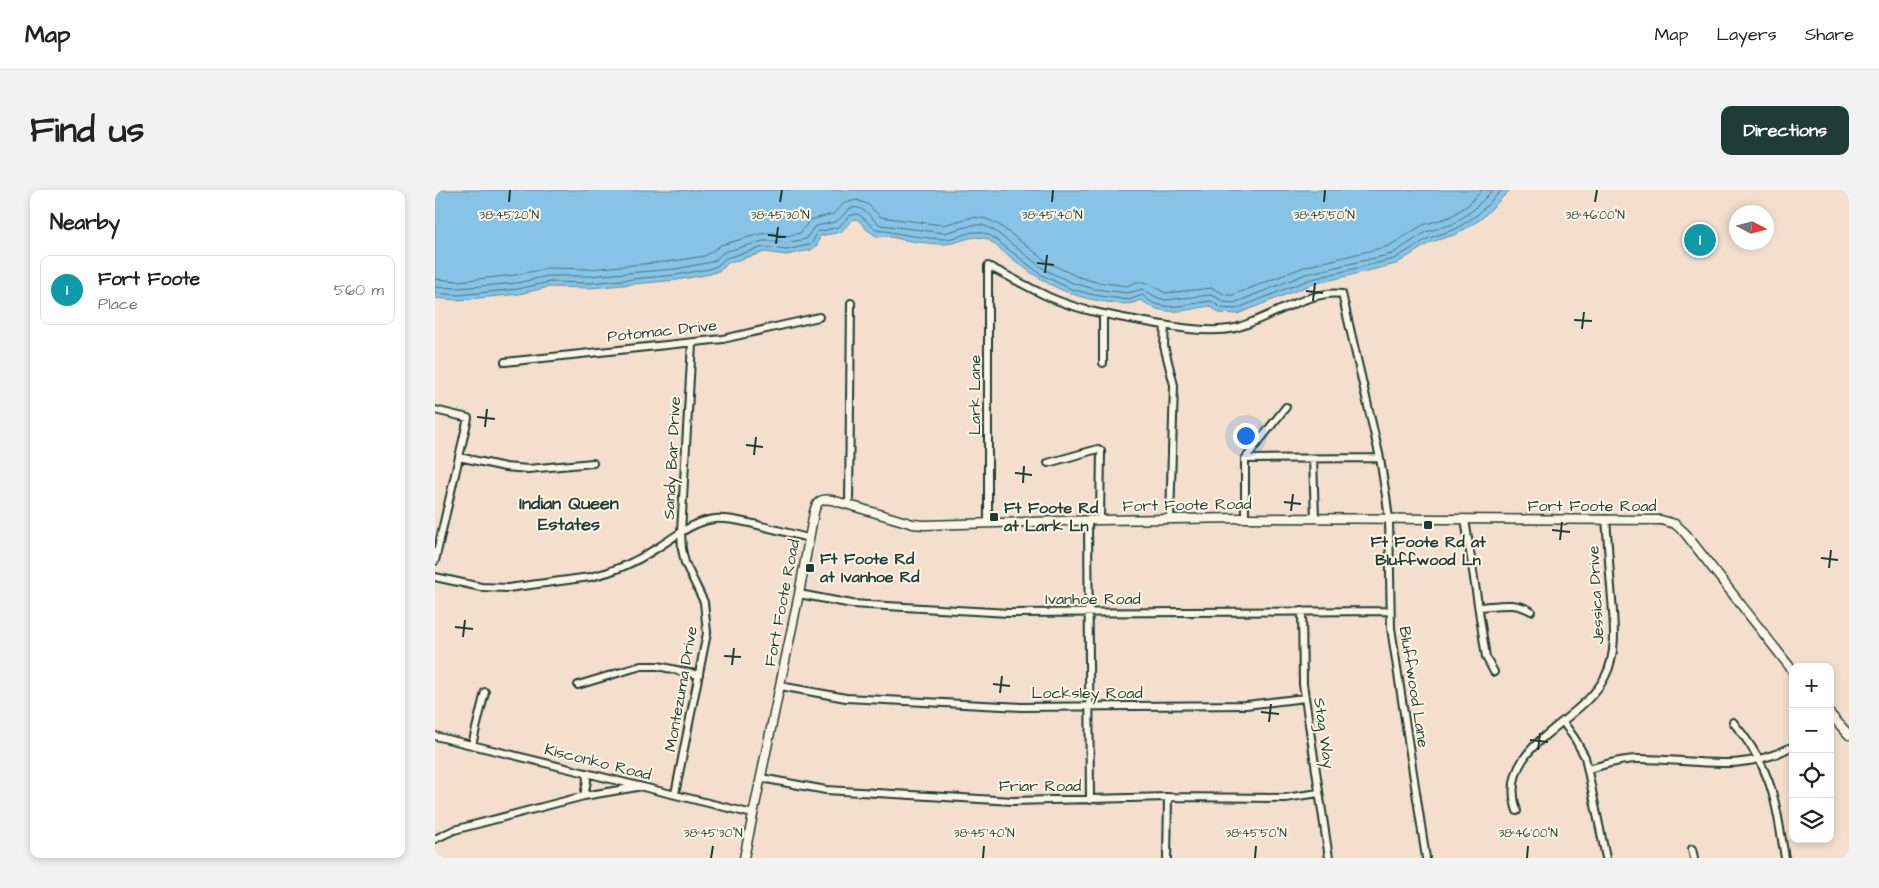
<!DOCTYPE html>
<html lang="en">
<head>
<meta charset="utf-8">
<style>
  :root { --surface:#fff; --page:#f2f2f2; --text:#222; --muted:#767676; --line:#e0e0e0; --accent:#1f3d34 }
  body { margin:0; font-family:"Architects Daughter",sans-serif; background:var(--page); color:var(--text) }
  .controls { position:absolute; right:15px; bottom:15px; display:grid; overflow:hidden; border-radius:10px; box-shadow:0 2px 8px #0003 }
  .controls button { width:45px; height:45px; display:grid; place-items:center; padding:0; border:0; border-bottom:1px solid var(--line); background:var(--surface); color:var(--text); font:25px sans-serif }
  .compass { position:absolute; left:1294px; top:15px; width:45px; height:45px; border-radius:50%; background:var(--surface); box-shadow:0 2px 8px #0003; rotate:96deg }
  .you { position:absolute; left:810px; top:245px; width:18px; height:18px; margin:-12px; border:4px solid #fff; border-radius:50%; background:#1a73e8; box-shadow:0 0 0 8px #1a73e833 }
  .badge { display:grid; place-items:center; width:32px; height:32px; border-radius:50%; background:var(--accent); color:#fff; font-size:16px; font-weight:700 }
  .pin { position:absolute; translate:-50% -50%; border:2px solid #fff; box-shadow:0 1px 5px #0006 }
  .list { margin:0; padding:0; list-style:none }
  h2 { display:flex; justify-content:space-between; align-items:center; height:65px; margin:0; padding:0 20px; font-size:21px }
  h2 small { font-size:16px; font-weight:400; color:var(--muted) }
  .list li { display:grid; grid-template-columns:32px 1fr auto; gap:15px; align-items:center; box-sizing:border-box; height:70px; margin:0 10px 10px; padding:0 10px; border:1px solid var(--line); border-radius:10px }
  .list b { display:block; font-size:19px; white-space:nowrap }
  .list p { margin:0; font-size:16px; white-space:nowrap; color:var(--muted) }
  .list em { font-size:16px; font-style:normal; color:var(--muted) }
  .icon { flex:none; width:28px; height:28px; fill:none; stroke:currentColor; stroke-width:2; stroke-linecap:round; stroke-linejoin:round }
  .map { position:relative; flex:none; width:1414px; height:668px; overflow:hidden; border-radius:10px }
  header { display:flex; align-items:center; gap:30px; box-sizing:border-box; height:70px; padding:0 25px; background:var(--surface); border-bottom:1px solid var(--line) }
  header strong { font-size:24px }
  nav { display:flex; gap:28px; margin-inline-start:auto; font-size:18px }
  .intro { display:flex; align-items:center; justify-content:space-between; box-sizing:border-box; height:120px; padding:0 30px }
  h1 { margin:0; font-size:35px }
  .button { padding:12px 22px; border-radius:10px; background:var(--accent); color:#fff; font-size:18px; font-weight:700 }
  main { display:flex; gap:30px; padding:0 30px }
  aside { flex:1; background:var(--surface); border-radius:10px; box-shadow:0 2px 8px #0003 }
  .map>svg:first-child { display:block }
</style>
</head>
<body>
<header>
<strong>Map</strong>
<nav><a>Map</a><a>Layers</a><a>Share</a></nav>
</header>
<div class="intro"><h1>Find us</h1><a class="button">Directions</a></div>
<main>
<aside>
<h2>Nearby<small></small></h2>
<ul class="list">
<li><span class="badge" style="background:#0f9aa8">1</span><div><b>Fort Foote</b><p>Place</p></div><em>560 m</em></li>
</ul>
</aside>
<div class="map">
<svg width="1414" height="668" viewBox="0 0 1414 668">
  <rect width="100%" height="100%" fill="#f4dfce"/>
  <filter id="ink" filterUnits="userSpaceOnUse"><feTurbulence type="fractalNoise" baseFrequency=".02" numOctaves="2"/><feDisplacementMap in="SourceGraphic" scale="10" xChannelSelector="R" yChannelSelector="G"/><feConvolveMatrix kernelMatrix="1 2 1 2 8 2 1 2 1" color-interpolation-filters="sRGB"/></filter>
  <g filter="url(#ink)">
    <path fill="#86c3e6" stroke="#5d8d9f" d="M0 0H1075L1046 29 1022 44 996 52 961 74 875 95 802 124 784 123 775 116C750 120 728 128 706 110 692 116 687 114 672 112 619 105 594 82 554 50 535 42 527 54 509 54 490 54 469 50 451 46L443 47 431 39 426 33 422 29 417 30 406 42 385 46 382 55 376 60 351 65 330 62 293 73 286 80 275 84 242 90 155 98 114 97 84 104 23 110 0 108Z"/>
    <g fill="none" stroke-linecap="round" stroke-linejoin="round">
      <path stroke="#48737b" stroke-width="1" d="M0 89 23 91 81 85 113 78 155 79 239 71 270 66 286 55 325 44 338 43 351 46 365 43 375 30 398 24 409 13 422 10 432 14 446 27 468 30 508 35 538 27 552 29 564 35 614 73 641 86 661 92 692 96 701 92H709L731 103 777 98 791 105H798L869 77 954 56 988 35 1015 27 1033 15 1047 0
        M0 97 23 98 82 93 113 86H155L240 79 272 73 279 71 289 62 328 51H338L351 53 371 49 379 37C386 34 395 34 402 31 411 25 413 12 428 20 435 24 438 31 446 35L509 43 538 35H548L560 41 610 80 638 93 660 99 693 103 708 99 721 107 730 110 775 105 781 107 788 112 799 113 871 84 957 64 991 42 1018 34 1038 20 1058 0
        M0 103 23 105 83 99 114 92 155 93 241 85 274 79 282 76 291 68 329 57 351 60 374 55 378 52 382 42 404 37 414 26 422 24C434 29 436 43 451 41 469 45 488 48 507 49 528 50 534 35 556 46L607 85 636 99 659 105 694 110 707 105C712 108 715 112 720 114 738 120 758 113 776 111L786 118 801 119 873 90 959 69 994 48 1021 39 1042 25 1067 0"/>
      <g stroke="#1f3d34" stroke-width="10">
        <path id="minor" d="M668 124V173
          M730 135 729 156 739 195 735 329
          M70 172 288 149 384 127
          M0 220 33 228 0 371
          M24 267 70 277 93 279 158 273
          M810 269 945 268
          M810 269 851 217
          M878 269 880 328
          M613 273 663 259 666 261 665 330
          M414 314 416 113
          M810 328V269
          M1030 329 1051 467 1059 482
          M653 330 655 610
          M553 333V76C574 86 594 98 614 107 650 123 690 128 728 135 750 139 777 143 800 138 832 130 875 99 907 104L945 268 951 306 954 329 956 438 991 668
          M0 387 46 397 73 398 155 387C179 382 201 372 222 358 240 347 258 331 280 329 303 327 349 343 374 348
          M364 404 417 414 574 423 954 421
          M1044 417C1062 416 1080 411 1096 421
          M867 421 868 494 894 668
          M143 495 206 476H223L264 485
          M345 496 411 508 587 517 811 515 870 508
          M1128 532 1140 549 1150 567 1171 668
          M1298 532C1338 580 1340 609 1350 668
          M0 546 318 624
          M37 555 50 502
          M1153 579C1169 575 1185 569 1202 569 1256 568 1306 585 1358 556
          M326 588 391 600 578 611 733 607 850 608 884 603
          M240 604 272 443 269 412 250 373 247 359 246 342 257 153
          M149 606 152 591 151 583
          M1082 621C1060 555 1145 535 1170 487 1184 460 1178 427 1176 397 1174 375 1173 352 1171 329
          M0 649 19 640 149 606 202 597
          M1257 659 1259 668
          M732 668 733 607"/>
      </g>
      <g stroke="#1f3d34" stroke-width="11">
        <path id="tertiary" d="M1395 524 1414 545
          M309 668 364 404 379 322C382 311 386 308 397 310L478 334 489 335 665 330 810 328 1226 330 1240 334 1250 343 1358 481"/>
      </g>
      <use href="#minor" stroke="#fcf5e5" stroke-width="6"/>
      <use href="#tertiary" stroke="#fcf5e5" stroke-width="8"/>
    </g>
  </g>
  <path fill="none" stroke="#1f3d34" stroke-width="2" d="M74 12 75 0M345 12 347 0M617 12 618 0M889 12 890 0M1160 12 1162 0M333 45 351 47M341 54 343 37M602 73 619 75M610 83 612 65M871 101 888 103M878 111 880 93M1139 130 1157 131M1147 139 1149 122M42 227 60 229M50 237 52 219M311 255 328 257M319 265 321 247M580 283 597 285M588 293 589 276M849 312 866 314M856 321 858 304M1117 340 1135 342M1125 350 1127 332M1386 368 1403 370M1394 378 1396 360M20 437 38 439M28 447 30 430M289 466 306 467M297 475 299 458M558 494 575 496M565 503 567 486M826 522 844 524M834 532 836 514M1095 550 1113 552M1103 560 1105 543M276 668 278 656M548 668 549 656M820 668 821 656M1092 668 1093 656"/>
  <g fill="#1f3d34" stroke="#fcf5e5" stroke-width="2">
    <rect x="554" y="322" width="10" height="10" rx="2.5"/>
    <rect x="988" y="330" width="10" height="10" rx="2.5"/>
    <rect x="370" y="373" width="10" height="10" rx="2.5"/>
  </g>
  <g text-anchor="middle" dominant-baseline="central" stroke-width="4" stroke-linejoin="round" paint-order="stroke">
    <g font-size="16" fill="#1f3d34" stroke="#fcf5e5">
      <text transform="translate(227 141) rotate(-6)">Potomac Drive</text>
      <text transform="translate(540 205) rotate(-90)">Lark Lane</text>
      <text transform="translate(237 268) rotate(-87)">Sandy Bar Drive</text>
      <text transform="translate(752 315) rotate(-1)">Fort Foote Road</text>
      <text x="1157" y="316">Fort Foote Road</text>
      <text transform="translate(1161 405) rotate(-93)">Jessica Drive</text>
      <text x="658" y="409">Ivanhoe Road</text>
      <text transform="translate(347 413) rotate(-79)">Fort Foote Road</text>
      <text transform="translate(979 497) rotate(81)">Bluffwood Lane</text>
      <text transform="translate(246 499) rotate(-80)">Montezuma Drive</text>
      <text x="652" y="503">Locksley Road</text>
      <text transform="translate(889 543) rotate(82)">Stag Way</text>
      <text transform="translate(163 572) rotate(14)">Kisconko Road</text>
      <text x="605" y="596">Friar Road</text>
    </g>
    <g font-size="16" font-weight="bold" fill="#1f3d34" stroke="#fcf5e5" text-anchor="start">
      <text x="569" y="318">Ft Foote Rd<tspan x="569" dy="18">at Lark Ln</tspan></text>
      <text x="993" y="352" text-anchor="middle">Ft Foote Rd at<tspan x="993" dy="18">Bluffwood Ln</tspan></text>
      <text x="385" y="369">Ft Foote Rd<tspan x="385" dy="18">at Ivanhoe Rd</tspan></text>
    </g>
    <g font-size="18" font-weight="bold" fill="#1f3d34" stroke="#fcf5e5">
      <text x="134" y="313">Indian Queen<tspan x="134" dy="21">Estates</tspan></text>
    </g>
  </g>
  <g font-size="12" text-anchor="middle" fill="#1f3d34" stroke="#fcf5e5" stroke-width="4" stroke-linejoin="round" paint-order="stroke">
    <text x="74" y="29">38°45'20"N</text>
    <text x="345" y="29">38°45'30"N</text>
    <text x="617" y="29">38°45'40"N</text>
    <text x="889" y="29">38°45'50"N</text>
    <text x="1160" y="29">38°46'00"N</text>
    <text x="278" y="647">38°45'30"N</text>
    <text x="549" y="647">38°45'40"N</text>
    <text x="821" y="647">38°45'50"N</text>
    <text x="1093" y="647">38°46'00"N</text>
  </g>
</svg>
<div class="controls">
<button>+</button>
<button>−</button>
<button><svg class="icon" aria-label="locate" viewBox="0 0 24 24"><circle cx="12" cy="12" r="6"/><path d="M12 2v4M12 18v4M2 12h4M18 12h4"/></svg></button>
<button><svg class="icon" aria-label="layers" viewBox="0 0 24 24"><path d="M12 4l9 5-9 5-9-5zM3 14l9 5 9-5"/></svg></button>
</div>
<svg class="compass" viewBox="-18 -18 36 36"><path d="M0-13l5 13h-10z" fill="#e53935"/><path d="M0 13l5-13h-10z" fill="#767676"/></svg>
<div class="you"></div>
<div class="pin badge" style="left:1265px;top:50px;background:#0f9aa8">1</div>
</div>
</main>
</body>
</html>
